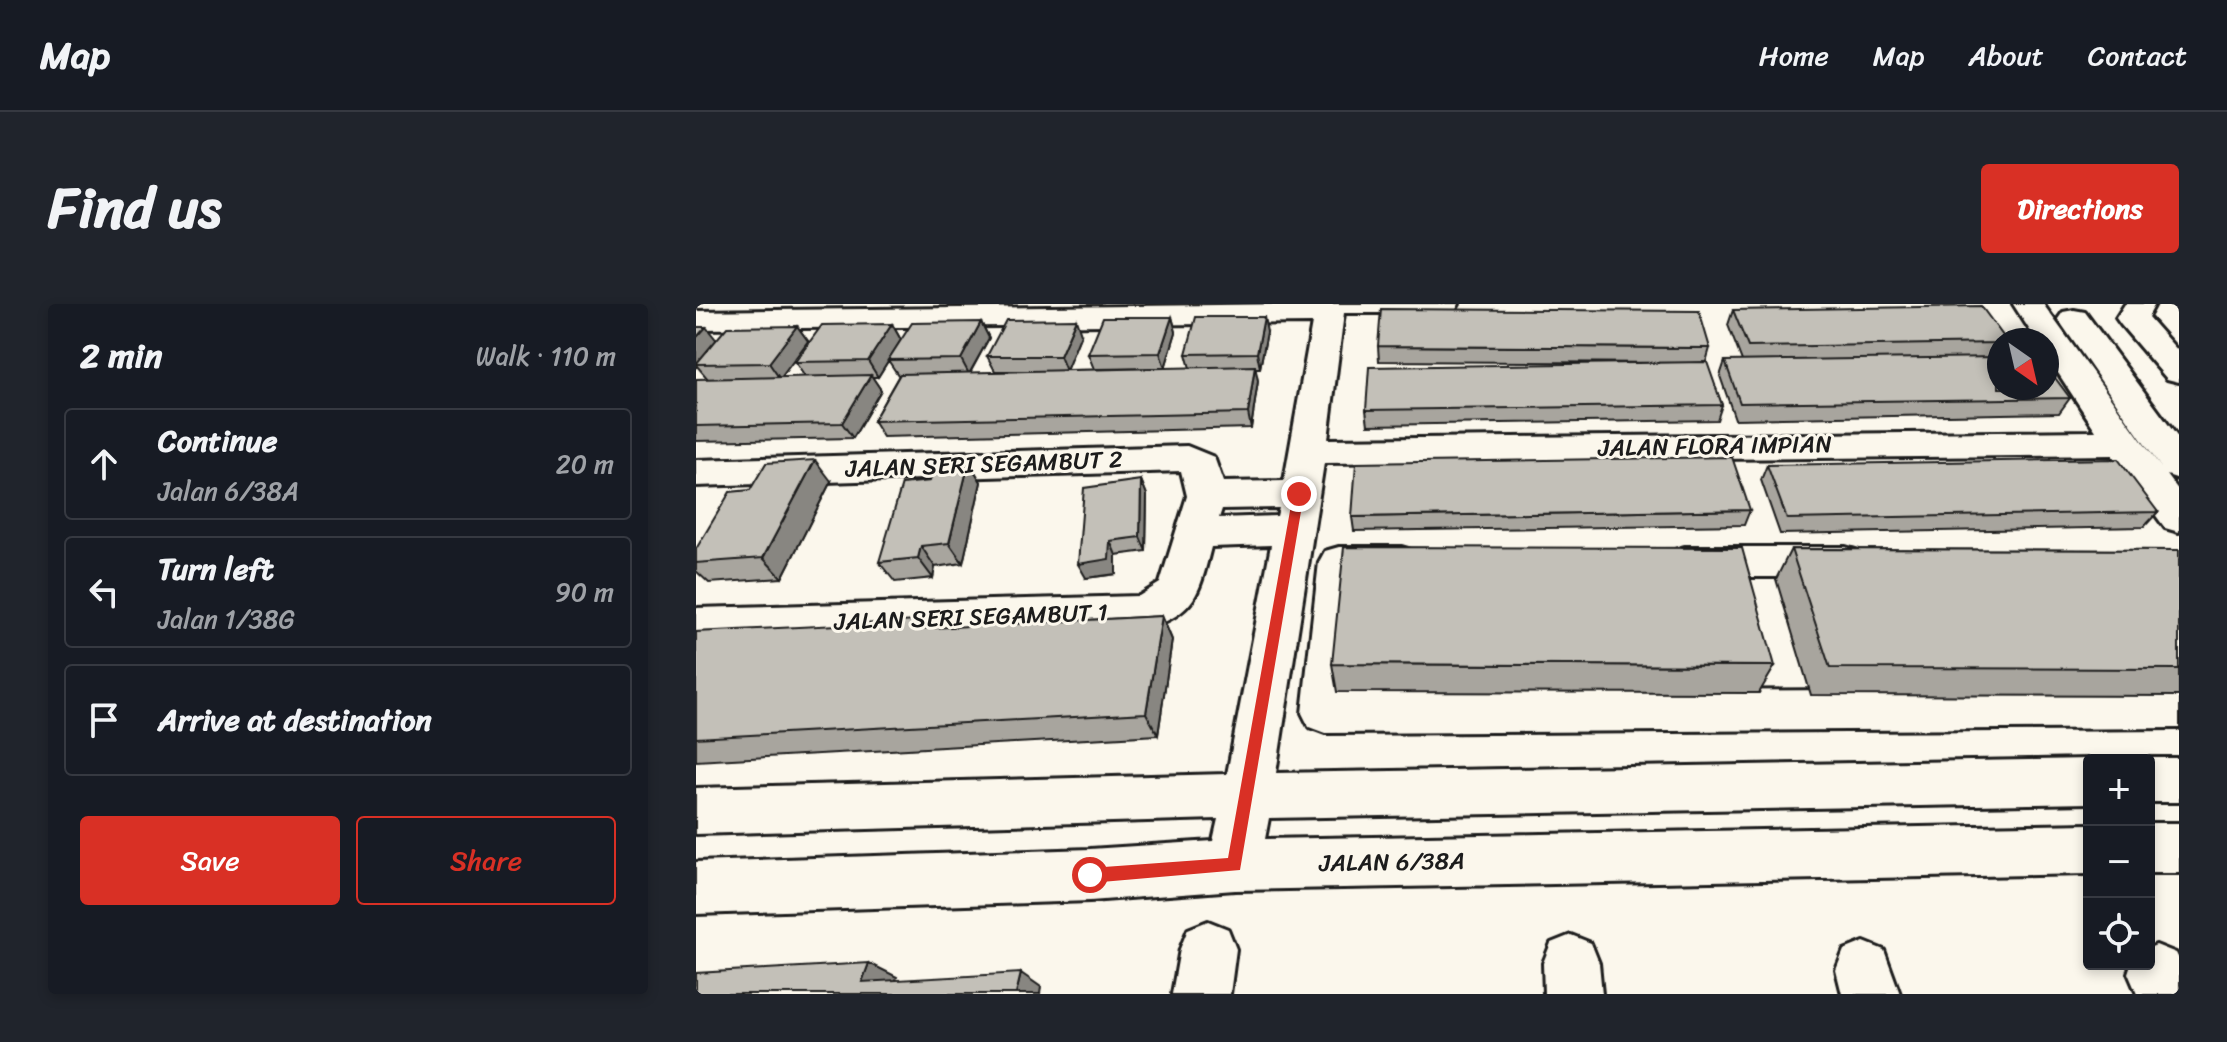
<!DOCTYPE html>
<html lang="en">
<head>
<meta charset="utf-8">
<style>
  :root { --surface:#171b24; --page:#20242c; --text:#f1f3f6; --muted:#9ea1a6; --line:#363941; --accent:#d93025 }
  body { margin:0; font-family:Sriracha,sans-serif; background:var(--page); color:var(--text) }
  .controls { position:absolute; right:24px; bottom:24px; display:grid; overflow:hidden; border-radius:8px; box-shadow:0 4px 12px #0003 }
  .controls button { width:72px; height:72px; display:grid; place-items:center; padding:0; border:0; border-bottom:2px solid var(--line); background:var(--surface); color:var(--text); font:40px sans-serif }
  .compass { position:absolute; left:1291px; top:24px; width:72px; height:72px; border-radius:50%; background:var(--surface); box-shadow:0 4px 12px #0003; rotate:146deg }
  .stop { position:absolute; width:24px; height:24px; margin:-18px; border:6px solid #d93025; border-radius:50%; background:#fff }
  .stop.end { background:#d93025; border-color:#fff; box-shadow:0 2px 8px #0008 }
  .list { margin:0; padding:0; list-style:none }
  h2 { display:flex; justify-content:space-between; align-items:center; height:104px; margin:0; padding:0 32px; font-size:34px }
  h2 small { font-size:26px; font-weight:400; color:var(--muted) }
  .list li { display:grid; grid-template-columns:52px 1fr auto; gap:24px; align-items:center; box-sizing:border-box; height:112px; margin:0 16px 16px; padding:0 16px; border:2px solid var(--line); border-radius:8px }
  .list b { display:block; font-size:30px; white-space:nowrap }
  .list p { margin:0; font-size:26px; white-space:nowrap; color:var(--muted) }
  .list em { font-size:26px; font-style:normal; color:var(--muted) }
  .actions { display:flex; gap:16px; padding:24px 32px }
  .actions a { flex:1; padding:18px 0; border:2px solid var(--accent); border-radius:8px; text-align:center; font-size:28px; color:var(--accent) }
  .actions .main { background:var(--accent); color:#fff }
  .icon { flex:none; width:44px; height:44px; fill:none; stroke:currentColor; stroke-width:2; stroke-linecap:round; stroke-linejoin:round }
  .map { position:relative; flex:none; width:1483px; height:690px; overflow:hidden; border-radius:8px }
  header { display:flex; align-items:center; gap:48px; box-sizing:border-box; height:112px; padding:0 40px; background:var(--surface); border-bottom:2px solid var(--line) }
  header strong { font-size:38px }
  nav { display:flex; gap:44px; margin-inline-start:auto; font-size:28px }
  .intro { display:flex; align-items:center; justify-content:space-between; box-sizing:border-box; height:192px; padding:0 48px }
  h1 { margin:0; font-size:56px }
  .button { padding:20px 36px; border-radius:8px; background:var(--accent); color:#fff; font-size:28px; font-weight:700 }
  main { display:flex; gap:48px; padding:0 48px }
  aside { flex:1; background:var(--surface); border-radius:8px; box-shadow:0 4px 12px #0003 }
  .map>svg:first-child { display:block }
</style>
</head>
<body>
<header>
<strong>Map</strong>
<nav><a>Home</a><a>Map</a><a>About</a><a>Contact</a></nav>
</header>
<div class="intro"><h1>Find us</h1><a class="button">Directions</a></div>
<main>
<aside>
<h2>2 min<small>Walk · 110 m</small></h2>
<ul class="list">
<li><svg class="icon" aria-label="ahead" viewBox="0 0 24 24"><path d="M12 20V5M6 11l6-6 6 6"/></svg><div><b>Continue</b><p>Jalan 6/38A</p></div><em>20 m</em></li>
<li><svg class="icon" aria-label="left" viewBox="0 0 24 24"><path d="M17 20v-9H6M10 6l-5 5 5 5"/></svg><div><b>Turn left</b><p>Jalan 1/38G</p></div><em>90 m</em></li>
<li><svg class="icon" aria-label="arrive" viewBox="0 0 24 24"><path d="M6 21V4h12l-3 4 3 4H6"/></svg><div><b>Arrive at destination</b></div></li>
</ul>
<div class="actions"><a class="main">Save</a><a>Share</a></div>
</aside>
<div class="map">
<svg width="1483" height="690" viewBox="0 0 1483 690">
  <rect width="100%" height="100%" fill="#fbf7ec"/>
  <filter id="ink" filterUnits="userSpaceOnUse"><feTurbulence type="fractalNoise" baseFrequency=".0125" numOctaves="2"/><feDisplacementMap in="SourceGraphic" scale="16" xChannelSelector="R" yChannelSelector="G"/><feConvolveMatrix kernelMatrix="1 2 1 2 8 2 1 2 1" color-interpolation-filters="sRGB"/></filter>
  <g filter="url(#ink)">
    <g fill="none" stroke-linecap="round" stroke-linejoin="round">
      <g stroke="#1c1c1c" stroke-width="6">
        <path id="minor" d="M603 0H763L759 7 748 9H648L632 135 1400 127 1351 52V36H1340L1317 0H1347L1466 165 1362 15 1367 8 1378 6 1389 8 1483 135V175L1471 171 1483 187V228L1469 224 1416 151 628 159 580 469 1393 455 1396 456H1393V499L573 514 569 535 1393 520V570L539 586 394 597 0 610V558L394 545 517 537 522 515 0 530V484L531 470 575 241 515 243C503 289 501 308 451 325L0 338V304L443 292 464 279 491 192 485 167 0 182V156L491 142 518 153 527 178 588 177 616 19 0 25V7ZM583 204 581 212 523 214 526 205Z
          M1429 0H1459L1452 13 1483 48V78L1471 75 1425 21 1420 14Z
          M643 243H705L719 247 725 258 719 269 705 273H662L654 389 1483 384V424L629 429 613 423 606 409 623 258 629 247Z
          M989 243H1149L1163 247 1169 258 1163 269 1149 273H989L975 269 969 258 975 247Z
          M1453 454H1483V498H1453V456H1447Z
          M1453 519H1483V569H1453Z
          M512 617 532 625 540 645 534 690H476L484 645 492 625Z
          M875 631 895 639 903 659 906 690H848L847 659 855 639Z
          M1168 638 1188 646 1204 690H1146L1140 666 1148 646Z
          M1460 641 1480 649 1483 655V690H1441L1432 669 1435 660H1453V644Z"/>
      </g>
      <use href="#minor" fill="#fbf7ec" fill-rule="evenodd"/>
    </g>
    <path fill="#a8a59e" stroke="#1c1c1c" stroke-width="2" d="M1037 6 1303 36V84L1374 94 1363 109 1039 115 1024 72 1029 57H1046L1032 21Z
      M476 13 480 28 469 64 398 65 392 50Z
      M285 18 293 34 274 69 352 67H299L291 52 385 30 370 66 494 64 490 50 571 28 564 64H559L562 77 555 124 187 133 177 117 203 71H202L192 56Z
      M196 20 205 36 182 73H176L185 86 157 134 0 137V75H12L1 62 0 63V23L20 36 101 22 112 37 85 73H109L99 58Z
      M682 42 1014 44 1010 58 1026 101 1021 116 672 121 670 106 982 59 683 57Z
      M273 158 285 178 267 259 239 263 237 274 199 278 183 258 234 177Z
      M1071 161 1462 208 1448 223 1084 230 1065 176Z
      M445 176 451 191 450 247 420 251V270L390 274Z
      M135 177 86 274 13 279 0 267V245Z
      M1054 206 1048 221 658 227 656 213Z
      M1095 245 1483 246V392L1115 391 1080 275Z
      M466 312 476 336 462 431 0 457V328L229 325Z
      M636 360 1079 362 1063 389 641 388Z"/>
    <path fill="#888681" stroke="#1c1c1c" stroke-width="2" d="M476 13 480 28 469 64 464 49Z
      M568 13 571 28 564 64 561 49Z
      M380 15 385 30 370 67 364 52Z
      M285 18 293 34 273 70 265 55Z
      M196 20 205 36 182 73 172 57Z
      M101 22 112 37 84 75 73 59Z
      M10 23 22 38 0 60V34Z
      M559 62 562 77 555 124 552 109Z
      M175 71 185 86 157 134 146 119Z
      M119 156 135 177 86 274 67 254Z
      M273 158 285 178 267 259 253 239Z
      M445 176 451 191 450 247 444 233Z
      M414 237 420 251V270L390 274 382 260Z
      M225 242 239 263 237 274 222 254Z
      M466 312 476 336 462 431 450 409Z
      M222 317 241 340 218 325Z
      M173 659 201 673 195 690 166 678Z
      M325 669 345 683 344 690H320Z"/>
    <path fill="#c3c0b8" stroke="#1c1c1c" stroke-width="2" d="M1285 2 1310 36H1303V39L1052 43 1037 6Z
      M685 5 1003 7 1014 44 682 42Z
      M407 13H476L464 49 392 50Z
      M500 13H568L561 49 490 50Z
      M380 15 364 52H291L310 16Z
      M285 18 265 55 192 56 216 19Z
      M196 20 172 57 99 58 126 21Z
      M101 22 73 59 0 60 31 23Z
      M0 23H10L0 34Z
      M1303 53V84H1351V63L1374 94 1044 99 1029 57Z
      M1011 58 1026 101 670 106 673 63Z
      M559 62 552 109 177 117 204 70Z
      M175 71 146 119 0 122V75Z
      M1036 153 1054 206 656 213 660 159Z
      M1422 155 1462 208 1091 215 1071 161Z
      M119 156 67 254 0 259V245L34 188 54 186 70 159Z
      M273 158 253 239 225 242 222 254 183 258 206 180 234 177 238 161Z
      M445 176 444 233 414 237 413 255 382 260 388 184Z
      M648 243 1046 244 1079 362 636 360Z
      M1095 245 1483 246V365L1134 364Z
      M466 312 450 409 0 434V328L222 317 218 325Z
      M173 659 166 678 325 669 320 690H0V669Z"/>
  </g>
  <path fill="#d93025" d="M603 186 608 190 544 566 394 579 389 577 386 571 394 564 532 554 597 190Z"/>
  <g text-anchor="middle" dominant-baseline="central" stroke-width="6" stroke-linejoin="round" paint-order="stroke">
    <g font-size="24" fill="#1c1c1c" stroke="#fbf7ec">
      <text transform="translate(1019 142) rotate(-1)">JALAN FLORA IMPIAN</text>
      <text transform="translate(288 160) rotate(-2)">JALAN SERI SEGAMBUT 2</text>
      <text transform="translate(275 313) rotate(-2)">JALAN SERI SEGAMBUT 1</text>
      <text transform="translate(696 558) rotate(-1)">JALAN 6/38A</text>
    </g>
  </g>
</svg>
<div class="controls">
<button>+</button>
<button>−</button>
<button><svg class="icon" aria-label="locate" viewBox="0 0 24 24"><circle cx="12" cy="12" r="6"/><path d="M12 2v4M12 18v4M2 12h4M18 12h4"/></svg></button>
</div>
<svg class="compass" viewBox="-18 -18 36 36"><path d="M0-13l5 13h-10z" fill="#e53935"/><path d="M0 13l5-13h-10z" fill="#9ea1a6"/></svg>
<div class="stop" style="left:394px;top:571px"></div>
<div class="stop end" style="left:603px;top:190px"></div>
</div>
</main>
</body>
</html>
